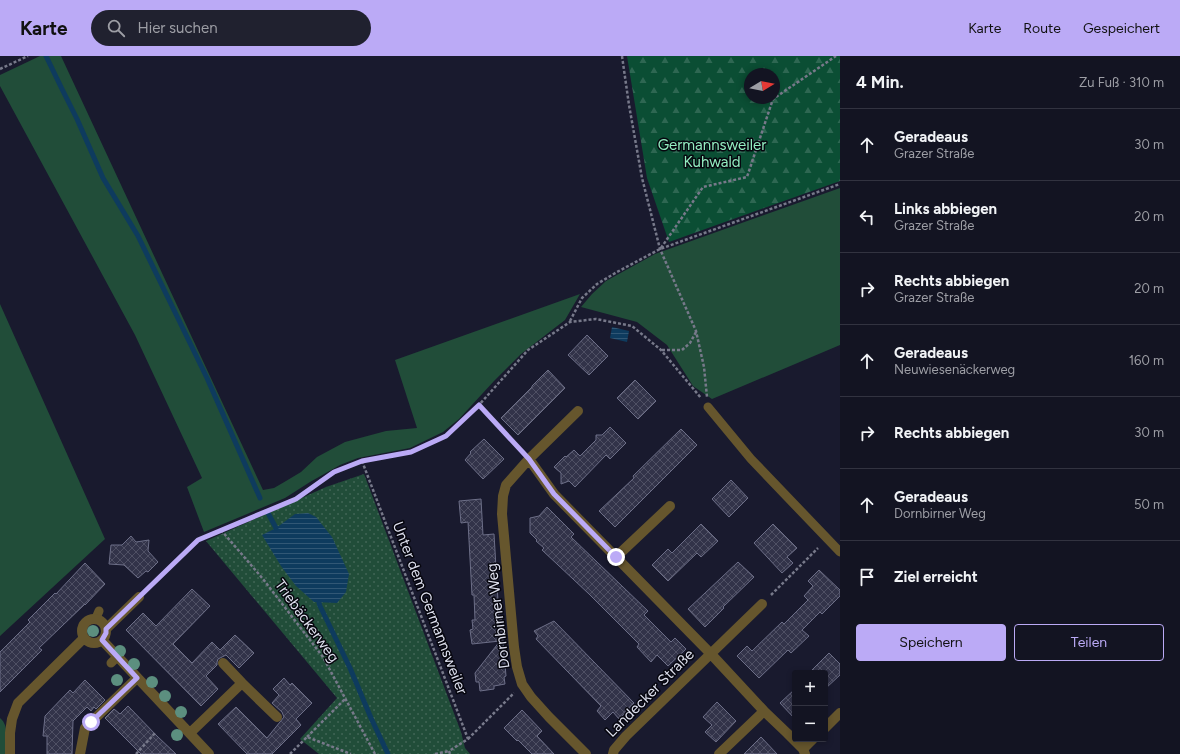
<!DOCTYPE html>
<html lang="de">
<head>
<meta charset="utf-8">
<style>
  :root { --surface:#131422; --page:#20212f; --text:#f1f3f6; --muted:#9d9ea5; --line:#323340; --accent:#bbaaf6 }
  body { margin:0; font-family:Figtree,sans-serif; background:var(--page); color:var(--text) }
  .controls { position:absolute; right:12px; bottom:12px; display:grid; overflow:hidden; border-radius:4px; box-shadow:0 2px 6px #0003 }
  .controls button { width:36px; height:36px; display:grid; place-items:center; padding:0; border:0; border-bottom:1px solid var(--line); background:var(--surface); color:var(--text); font:20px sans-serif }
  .compass { position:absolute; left:744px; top:12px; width:36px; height:36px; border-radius:50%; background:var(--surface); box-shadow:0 2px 6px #0003; rotate:80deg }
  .stop { position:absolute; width:12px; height:12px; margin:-9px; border:3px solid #bbaaf6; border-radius:50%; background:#fff }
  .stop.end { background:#bbaaf6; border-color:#fff; box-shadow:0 1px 4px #0008 }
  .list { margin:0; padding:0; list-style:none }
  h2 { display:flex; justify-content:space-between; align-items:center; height:52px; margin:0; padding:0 16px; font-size:17px }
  h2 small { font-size:13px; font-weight:400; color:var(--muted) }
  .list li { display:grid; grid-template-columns:26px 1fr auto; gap:12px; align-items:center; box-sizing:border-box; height:72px; padding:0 16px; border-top:1px solid var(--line) }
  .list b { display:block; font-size:15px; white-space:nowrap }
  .list p { margin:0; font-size:13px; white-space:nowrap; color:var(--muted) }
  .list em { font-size:13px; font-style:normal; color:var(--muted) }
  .actions { display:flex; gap:8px; padding:12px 16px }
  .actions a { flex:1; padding:9px 0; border:1px solid var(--accent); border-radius:4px; text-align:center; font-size:14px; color:var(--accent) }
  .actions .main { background:var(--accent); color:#111 }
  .icon { flex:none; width:22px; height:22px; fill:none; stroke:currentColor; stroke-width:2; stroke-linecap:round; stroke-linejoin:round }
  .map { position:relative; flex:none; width:840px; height:698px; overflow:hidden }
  header { display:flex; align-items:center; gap:24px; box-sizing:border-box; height:56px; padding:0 20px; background:var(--accent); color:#111 }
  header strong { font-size:19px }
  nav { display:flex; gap:22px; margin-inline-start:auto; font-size:14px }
  .search { width:280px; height:36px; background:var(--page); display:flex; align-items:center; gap:10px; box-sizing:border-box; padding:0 14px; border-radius:22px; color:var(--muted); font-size:15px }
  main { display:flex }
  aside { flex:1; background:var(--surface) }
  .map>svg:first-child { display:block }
</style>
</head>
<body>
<header>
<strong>Karte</strong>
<div class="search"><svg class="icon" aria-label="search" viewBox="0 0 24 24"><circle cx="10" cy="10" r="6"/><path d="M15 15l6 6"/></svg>Hier suchen</div>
<nav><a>Karte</a><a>Route</a><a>Gespeichert</a></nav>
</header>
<main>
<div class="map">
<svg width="840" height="698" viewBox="0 0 840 698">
  <defs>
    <pattern id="forest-firs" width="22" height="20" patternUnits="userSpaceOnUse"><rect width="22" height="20" fill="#0b4e34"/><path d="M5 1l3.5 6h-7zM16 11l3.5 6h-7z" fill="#2e6752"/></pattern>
    <pattern id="park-dots" width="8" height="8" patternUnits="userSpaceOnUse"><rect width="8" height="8" fill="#214d39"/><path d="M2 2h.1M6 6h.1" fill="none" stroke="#416656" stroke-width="1.8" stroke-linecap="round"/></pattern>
    <pattern id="water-rules" width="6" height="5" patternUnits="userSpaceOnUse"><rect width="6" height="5" fill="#0e3b5e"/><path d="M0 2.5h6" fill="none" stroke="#315775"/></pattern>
    <pattern id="building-cross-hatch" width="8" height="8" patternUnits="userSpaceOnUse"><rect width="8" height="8" fill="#323349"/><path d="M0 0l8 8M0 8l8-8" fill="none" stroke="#4f5064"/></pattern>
  </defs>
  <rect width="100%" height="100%" fill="#191a2e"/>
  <path fill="#214d39" d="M40 0H61L263 434 274 432 286 425 301 416 317 401 345 386 386 375 417 372 395 304 580 238 565 264 521 298 494 325 459 363 443 376 410 392 358 402 340 409 310 426 285 442 204 476 187 431 202 422 135 279 0 30V19Z
    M840 132V289L712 343 693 330 667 289 637 266 581 251 592 238 606 225 655 198Z
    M0 248 105 483 0 580Z
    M0 662C10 670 6 687 5 698H0Z"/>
  <path fill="url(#forest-firs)" fill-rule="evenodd" d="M627 0H840V125L669 186 647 122ZM750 18H774V42H750Z"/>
  <path fill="url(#park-dots)" d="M364 418 461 676 465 692 470 698H319L300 683 337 642 206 485 326 431Z"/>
  <path fill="url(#water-rules)" d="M612 271 629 275 627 286 610 282Z
    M308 457 316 461 332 481 349 518 346 536 337 547 314 546 296 530 281 510 262 479 276 472 295 458Z"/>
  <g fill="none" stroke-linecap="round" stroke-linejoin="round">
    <path stroke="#0e3b5e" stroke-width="5" d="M46 0 61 31 77 63 103 122 138 180 207 322 260 442
      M268 457 276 472
      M319 547 320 550 350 612 371 662 388 698"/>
  </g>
  <path fill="url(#building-cross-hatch)" stroke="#6d6f88" d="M587 279 608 300 589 319 568 299Z
    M548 314 565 332 518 379 501 362 532 331V330Z
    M635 324 656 345 638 363 617 342Z
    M610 371 626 387 610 403 606 399 575 431 569 425 561 428V417L554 411 565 400 566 401 574 394 580 400 596 384V379H602Z
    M681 373 697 389 615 471 599 455 634 422 633 420Z
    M484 383 504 403 483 423 465 404 471 397 470 396Z
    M731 424 748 442 729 461 712 443Z
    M481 443 483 479 494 478 499 562 501 561 506 620 504 621 505 628 494 630V633L480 635 479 626H476L475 617 500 585 472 588 470 574 473 573 472 564H475L474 539H472L468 466 461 467 459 445Z
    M547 451 574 478 571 481 648 555 644 559 671 586 675 582 686 593 668 610 657 599 651 606 637 591 639 588 589 538 542 494 544 492 536 485 537 484 530 477V462L539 460Z
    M701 468 718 485 701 501 697 497 668 525 652 509 668 493 672 497Z
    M773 468 797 492 787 501 793 507 782 517 754 487Z
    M131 480 136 486 149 484 148 495 158 506 148 516 146 515 138 522 124 509 109 508 111 489H122Z
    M738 506 754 521 723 551 724 552 705 571 688 553Z
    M85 507 105 528 85 549V548L39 592 42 594 0 636V596L30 566 28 564 55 537 56 538Z
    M819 514 840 534V540L822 558 820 556 802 574 809 580 791 597 788 594 759 622 737 600 747 590 752 595 782 566 784 568 808 544 804 540 813 530 808 525Z
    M192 533 210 550 173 588 192 607 212 586 220 594 235 579 254 597 239 612 226 599 218 603 217 606V609L206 620 218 633 201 650 126 574 143 557 156 570Z
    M554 565 634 647 619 663 613 656 605 664 597 655 601 650 536 583 538 580 534 575Z
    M829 597 840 608V619L825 633V617H809Z
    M284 622 290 629 292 627 312 647 296 663 301 669 272 698H247L218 668 236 651 267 682 284 661 282 656 272 647 279 639 273 633Z
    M85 624 105 644 96 653 94 651 91 655 87 651 73 665 72 698H47V680H43L45 660 70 634 73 637Z
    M795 633V663L780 647Z
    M717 646 736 665 716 686 705 676 712 669 703 661Z
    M128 650 157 680 176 698H141L105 662 114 653 120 658Z
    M522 654 542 675 537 680 554 698H532L518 684 517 685 504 672Z
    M761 681 777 698H744Z"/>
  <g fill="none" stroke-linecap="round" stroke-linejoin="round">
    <path stroke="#77798a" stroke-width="2.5" stroke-dasharray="3 2" stroke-linecap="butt" d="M622 0 629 49 642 122 660 193 696 275 704 311 707 341
      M0 13 28 0
      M661 192 703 131 747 121 773 43 836 0
      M570 265 582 242 597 228 617 216 660 193 840 128
      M662 294H682L690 287 696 276
      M479 349 521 394
      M362 405 468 683 449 695 450 698
      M221 474 263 523 323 601 375 698
      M147 533 198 484 296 443 334 416 362 405 411 396 446 380 479 349 528 294 570 266 596 263 632 270 661 294 701 342
      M771 539 818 492
      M307 681 346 642
      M468 683 514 637
      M136 698 156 676
      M290 698 307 681 351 698
      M435 698 449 695"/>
    <path stroke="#66562d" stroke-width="9" d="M708 351 751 403 840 496
      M96 562 99 555
      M111 607 117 601"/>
    <path stroke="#66562d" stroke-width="10" d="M529 403 578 355
      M616 501 670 450
      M82 575a12 12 0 1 1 24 0a12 12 0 1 1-24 0Z
      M106 573 139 541
      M102 584 209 698
      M223 607 242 627 277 661
      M825 672 840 657
      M190 677 242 627
      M803 693 813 683
      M10 698V677L12 663 18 647 84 582
      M80 698 85 672 137 622
      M586 698 549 661 531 641 522 628 517 611 514 591 502 458 503 440 506 429 529 403 554 438 711 598 764 655 787 677 803 693 805 698
      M613 698 614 694 626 680 762 548
      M719 698 764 655"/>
  </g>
  <g fill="#5c8f7f">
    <circle cx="93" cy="575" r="6"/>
    <circle cx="120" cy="595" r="6"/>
    <circle cx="134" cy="608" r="6"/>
    <circle cx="117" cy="624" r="6"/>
    <circle cx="152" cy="626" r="6"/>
    <circle cx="165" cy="640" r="6"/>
    <circle cx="181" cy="656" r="6"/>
    <circle cx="177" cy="679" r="6"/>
  </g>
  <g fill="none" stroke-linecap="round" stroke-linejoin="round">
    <path stroke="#bbaaf6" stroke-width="5" d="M91 666 137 622 102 584 106 577V573L198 484 296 443 334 416 362 405 411 396 446 380 479 349 529 403 554 438 616 501"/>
  </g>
  <g text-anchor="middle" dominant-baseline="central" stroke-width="3" stroke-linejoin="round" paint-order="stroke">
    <g font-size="15" fill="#93eec1" stroke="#06060e">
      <text x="712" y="89">Germannsweiler<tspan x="712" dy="17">Kuhwald</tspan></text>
    </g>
    <g font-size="15" fill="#dddfed" stroke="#06060e">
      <text transform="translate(430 552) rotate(69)">Unter dem Germannsweiler</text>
      <text transform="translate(498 560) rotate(-97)">Dornbirner Weg</text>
      <text transform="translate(307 565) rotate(54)">Triebäckerweg</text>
      <text transform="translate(650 637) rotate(-45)">Landecker Straße</text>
    </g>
  </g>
</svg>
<div class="controls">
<button>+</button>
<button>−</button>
</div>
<svg class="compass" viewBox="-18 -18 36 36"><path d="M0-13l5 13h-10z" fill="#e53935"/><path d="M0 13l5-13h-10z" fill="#9d9ea5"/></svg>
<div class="stop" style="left:91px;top:666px"></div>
<div class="stop end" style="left:616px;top:501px"></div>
</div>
<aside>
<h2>4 Min.<small>Zu Fuß · 310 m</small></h2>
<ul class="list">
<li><svg class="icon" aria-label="ahead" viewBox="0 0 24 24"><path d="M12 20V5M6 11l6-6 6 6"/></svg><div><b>Geradeaus</b><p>Grazer Straße</p></div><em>30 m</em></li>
<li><svg class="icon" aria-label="left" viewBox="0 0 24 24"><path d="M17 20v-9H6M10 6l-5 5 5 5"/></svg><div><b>Links abbiegen</b><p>Grazer Straße</p></div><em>20 m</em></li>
<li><svg class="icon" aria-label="right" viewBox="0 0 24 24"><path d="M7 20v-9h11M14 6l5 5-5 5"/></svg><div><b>Rechts abbiegen</b><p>Grazer Straße</p></div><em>20 m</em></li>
<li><svg class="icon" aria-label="ahead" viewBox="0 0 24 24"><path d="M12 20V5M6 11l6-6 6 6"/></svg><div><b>Geradeaus</b><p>Neuwiesenäckerweg</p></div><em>160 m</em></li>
<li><svg class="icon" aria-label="right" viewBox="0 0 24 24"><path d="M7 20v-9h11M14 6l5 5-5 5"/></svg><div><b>Rechts abbiegen</b></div><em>30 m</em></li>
<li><svg class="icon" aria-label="ahead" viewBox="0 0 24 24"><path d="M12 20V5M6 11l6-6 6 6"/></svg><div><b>Geradeaus</b><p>Dornbirner Weg</p></div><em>50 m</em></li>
<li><svg class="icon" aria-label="arrive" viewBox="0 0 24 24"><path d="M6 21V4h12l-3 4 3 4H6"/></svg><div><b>Ziel erreicht</b></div></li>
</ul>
<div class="actions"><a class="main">Speichern</a><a>Teilen</a></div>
</aside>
</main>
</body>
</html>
